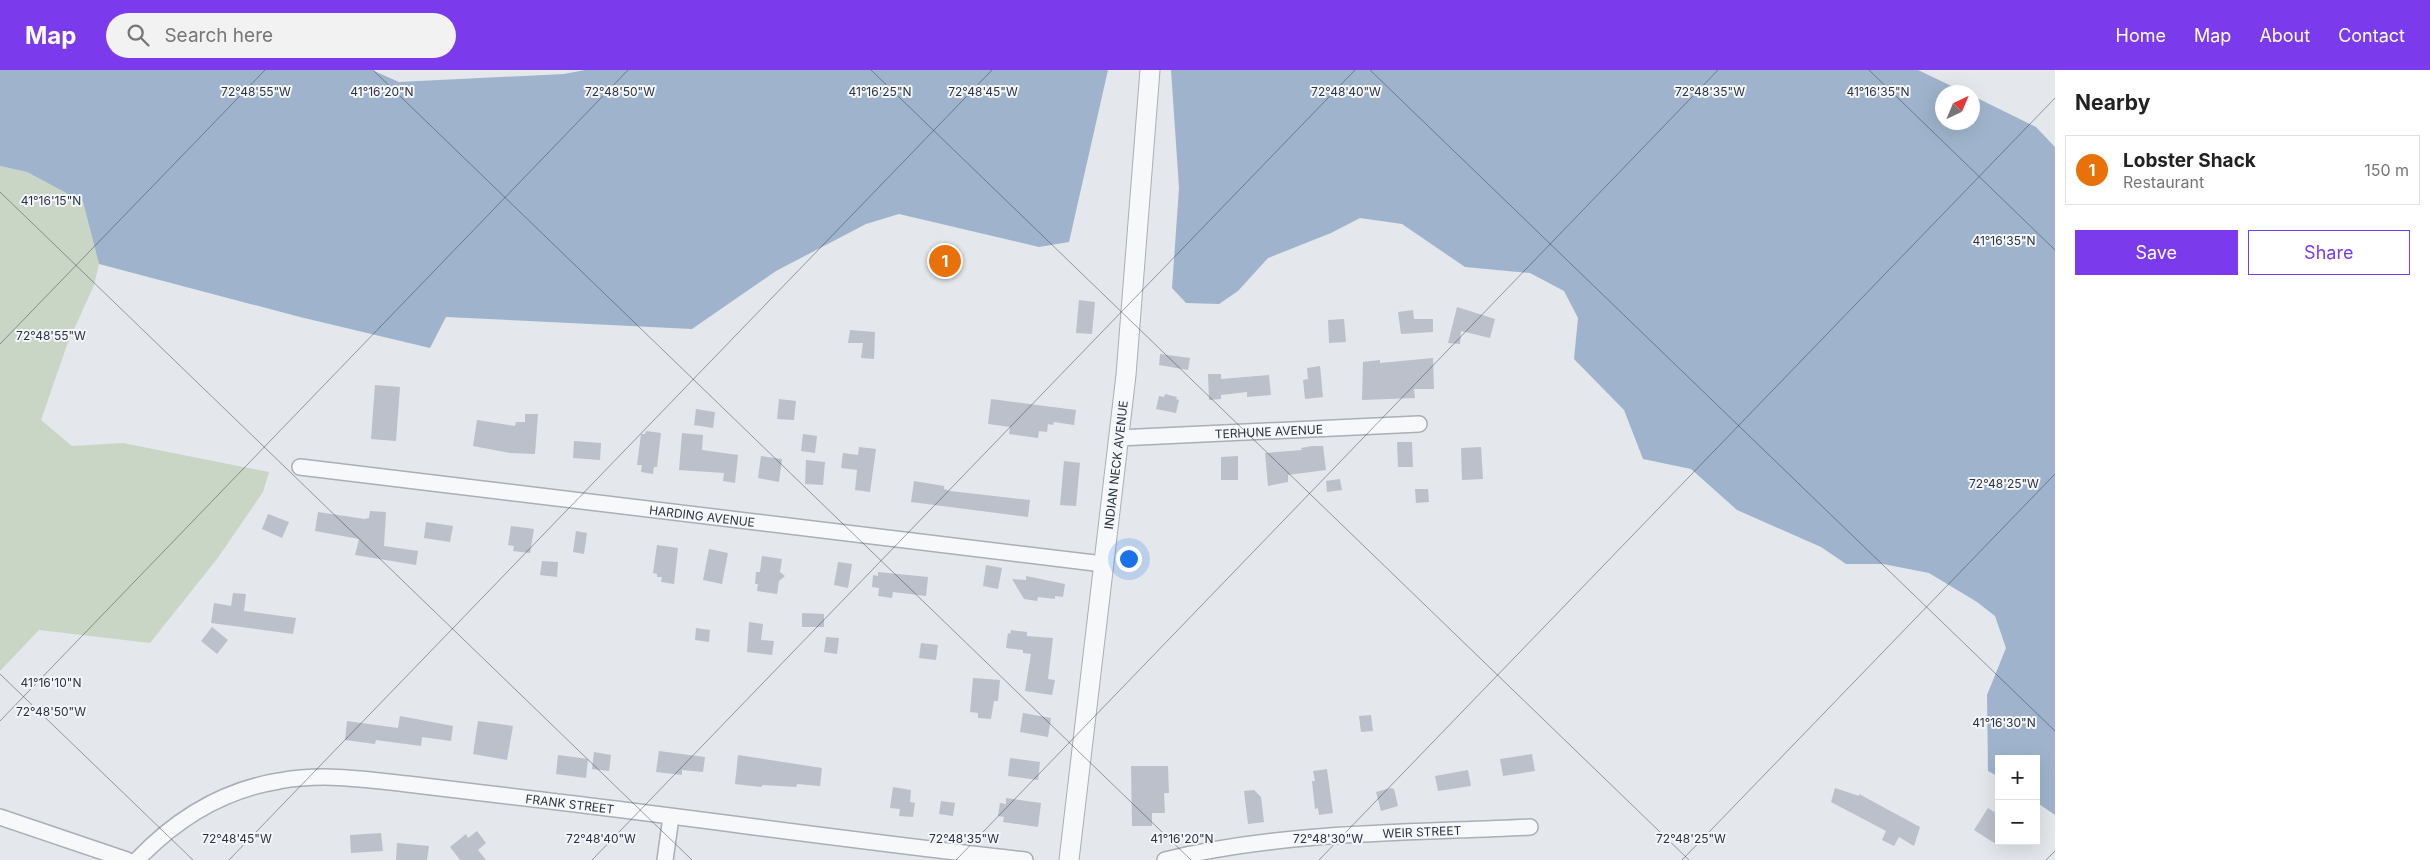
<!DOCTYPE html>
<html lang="en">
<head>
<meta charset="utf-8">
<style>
  :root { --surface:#fff; --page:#f2f2f2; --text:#222; --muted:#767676; --line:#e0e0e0; --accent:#7c3aed }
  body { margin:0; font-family:Inter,sans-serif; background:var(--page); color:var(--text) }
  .controls { position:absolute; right:15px; bottom:15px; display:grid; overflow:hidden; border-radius:0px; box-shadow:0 5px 20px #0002 }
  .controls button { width:45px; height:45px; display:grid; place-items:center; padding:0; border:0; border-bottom:1px solid var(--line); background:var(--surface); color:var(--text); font:25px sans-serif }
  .compass { position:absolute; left:1935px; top:15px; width:45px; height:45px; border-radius:50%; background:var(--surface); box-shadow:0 5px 20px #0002; rotate:44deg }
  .you { position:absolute; left:1128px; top:488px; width:18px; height:18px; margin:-12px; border:4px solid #fff; border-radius:50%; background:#1a73e8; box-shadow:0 0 0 8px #1a73e833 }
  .badge { display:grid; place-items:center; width:32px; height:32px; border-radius:50%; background:var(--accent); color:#fff; font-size:16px; font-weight:700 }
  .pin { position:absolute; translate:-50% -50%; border:2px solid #fff; box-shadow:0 1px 5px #0006 }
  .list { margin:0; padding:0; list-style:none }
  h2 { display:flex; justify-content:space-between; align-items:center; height:65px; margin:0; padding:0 20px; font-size:21px }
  h2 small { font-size:16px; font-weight:400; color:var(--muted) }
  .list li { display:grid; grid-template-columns:32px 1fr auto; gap:15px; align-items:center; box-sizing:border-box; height:70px; margin:0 10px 10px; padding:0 10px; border:1px solid var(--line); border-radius:0px }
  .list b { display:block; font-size:19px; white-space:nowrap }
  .list p { margin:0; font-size:16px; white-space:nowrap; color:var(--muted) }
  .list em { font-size:16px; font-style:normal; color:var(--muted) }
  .actions { display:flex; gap:10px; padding:15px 20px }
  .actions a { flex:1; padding:11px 0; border:1px solid var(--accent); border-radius:0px; text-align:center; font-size:18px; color:var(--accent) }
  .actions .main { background:var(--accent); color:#fff }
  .icon { flex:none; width:28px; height:28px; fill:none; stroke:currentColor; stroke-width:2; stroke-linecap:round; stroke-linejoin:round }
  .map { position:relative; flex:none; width:2055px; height:790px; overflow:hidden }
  header { display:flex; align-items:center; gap:30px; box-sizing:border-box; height:70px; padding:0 25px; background:var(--accent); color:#fff }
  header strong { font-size:24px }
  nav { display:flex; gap:28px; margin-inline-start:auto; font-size:18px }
  .search { width:350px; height:45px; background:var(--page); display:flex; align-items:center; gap:12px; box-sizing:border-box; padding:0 18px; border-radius:28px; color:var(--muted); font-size:19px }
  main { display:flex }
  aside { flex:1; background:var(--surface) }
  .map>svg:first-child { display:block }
</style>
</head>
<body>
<header>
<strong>Map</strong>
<div class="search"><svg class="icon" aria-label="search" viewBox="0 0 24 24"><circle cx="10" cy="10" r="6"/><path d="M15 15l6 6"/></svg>Search here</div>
<nav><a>Home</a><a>Map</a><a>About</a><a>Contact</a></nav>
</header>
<main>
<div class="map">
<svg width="2055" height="790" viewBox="0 0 2055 790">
  <rect width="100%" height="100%" fill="#e4e7ec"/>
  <path fill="#c9d6c5" d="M0 96 27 102 83 132 99 194 94 215 67 275 41 350 72 376 123 373 269 402 263 422 217 489 150 573 39 560 0 601Z"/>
  <path fill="#9fb4cc" d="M0 0H372L399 12 564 4 585 0H1108L1069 172 1039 177 899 144 866 154 776 201 692 259 446 247 430 278 300 247 99 194 83 132 27 102 0 96Z
    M1171 0H1918L1964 22H1942V52H1972L1973 26 2036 57 2055 77V745L2036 732V689H1999V707L1988 701 1987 625 2006 578 1995 546 1977 532 1929 503 1883 494H1846L1821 477 1737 440 1691 399 1643 389 1624 340 1574 289 1578 248 1564 221 1530 203 1465 197 1402 154 1360 148 1331 163 1268 188 1238 221 1219 234 1186 233 1172 218 1179 118Z"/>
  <path fill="#bbc0ca" d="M1079 230 1095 232 1092 264 1076 263Z
    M1457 237 1495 249 1490 268 1461 261 1460 274 1448 273Z
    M1413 240 1414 249H1433V262L1401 264 1398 242Z
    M1344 249 1346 272 1329 273 1328 250Z
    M850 260 875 262 874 289 861 288 863 273H848Z
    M1160 284 1190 288 1188 300 1159 295Z
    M1433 288 1434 319H1414L1415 328 1362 330 1363 292 1380 290V293Z
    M1320 296 1323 327 1305 329 1303 310 1308 309 1307 298Z
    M1208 304H1221V309L1269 305 1271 325 1247 327V322L1221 325V329L1209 330Z
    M375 315 400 317 396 371 371 369Z
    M1165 324 1177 327 1176 329 1179 330 1176 343 1156 339 1159 326 1164 327Z
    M779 329 796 331 794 350 777 349Z
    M991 329 1076 340 1074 355 1054 352 1053 355 1048 354 1047 362 1039 361 1038 368 1009 364 1010 357 988 354Z
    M696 339 715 342 713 358 694 355Z
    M525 344H538L535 384 510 383 473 376 477 350 515 356 516 352H525Z
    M646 361 661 363 657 397H654L653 404 641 402 642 395H637L641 364H645Z
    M682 363 703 365 702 380 738 385 735 413 723 411 724 403 679 400Z
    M803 364 817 366 815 383 801 381Z
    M574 371 601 373 600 390 573 388Z
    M1397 372H1412L1413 397H1398Z
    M1312 376H1323L1326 400 1288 405V412L1268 416 1265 383 1302 380 1301 378Z
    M859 377 876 379 870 422 855 420 857 400 841 398 843 383 858 385Z
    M1481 377 1483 409 1462 410 1461 378Z
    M761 386 782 389 779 412 758 408Z
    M1238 386V410H1221V387Z
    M806 390 825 392 823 415 805 414Z
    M1064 391 1080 393 1076 436 1060 435Z
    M1340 409 1342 420 1327 422 1326 411Z
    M914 411 944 416V419L950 421 1030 430 1028 447 911 432Z
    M1415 419H1428L1429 432 1416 433Z
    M370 441 386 442 384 476 418 481 416 495 355 485 359 469 315 461 318 442 365 449 369 448Z
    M268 444 289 452 282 468 262 459Z
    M426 452 453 456 450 472 424 468Z
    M511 456 534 459 530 483 513 481 514 476 508 475Z
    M576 461 587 463 584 484 573 482Z
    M657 475 678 478 674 514 661 512 662 507H657V504L653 503Z
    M709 479 728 483 722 514 703 510Z
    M762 486 782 489 780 502 785 506 779 511 777 524 757 521 758 514H755L756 502H760Z
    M542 491 558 492 557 507 540 505Z
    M838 492 852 494 848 518 834 515Z
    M986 495 1002 498 998 519 983 516Z
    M878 502 928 507 926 526 893 522 892 528 878 526 879 518 872 517 873 505 878 506Z
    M1026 506 1065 514 1063 527 1055 526V529L1038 527 1037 531 1024 529 1012 509 1026 510Z
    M233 523 246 524 244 541 296 548 293 564 211 553 214 533 231 536Z
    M802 543 824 544V557H802Z
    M749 552 763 554 761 570 774 571 772 585 747 582Z
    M212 557 228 570 217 584 201 571Z
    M696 558 710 560 709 572 695 570Z
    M1011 560 1027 562V566L1053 568 1048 609 1055 610 1052 625 1025 621 1031 584 1023 583V580L1006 578 1008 563 1010 564Z
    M826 567 839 568 837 584 824 582Z
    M921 573 938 575 936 590 919 588Z
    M973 608 1000 610 998 631H994L991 649 978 648V643L970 642Z
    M1023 643 1051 648 1048 667 1020 662Z
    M1371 645 1373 661 1361 662 1359 646Z
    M400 646 453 656 451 671 422 667 421 676 376 670 375 674 345 670 347 651 398 658Z
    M478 651 513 656 507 690 473 684Z
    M659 681 705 687 703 702 682 700V705L656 702Z
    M594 682 611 685 609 701 592 699Z
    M1532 684 1535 701 1503 706 1500 689Z
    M558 685 588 689 586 708 556 704Z
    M738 685 822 698 820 716 797 714 796 717 763 715 761 717 735 714Z
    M1010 688 1040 692 1038 710 1008 706Z
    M1131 696H1168L1169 723H1164L1165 743H1152V756H1132Z
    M1327 699 1333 743 1319 745 1318 738 1315 739 1312 711H1315L1313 701Z
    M1468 700 1471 716 1438 721 1435 706Z
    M893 717 911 720 910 732 915 733 913 747 899 746 900 739 890 738Z
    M1391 718 1394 719 1398 736 1381 741 1376 722Z
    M1835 718 1859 726V724L1920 757 1914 776 1899 767 1894 776 1882 770 1886 761 1831 732Z
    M1254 720 1261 727 1264 752 1248 754 1244 721Z
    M1006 728 1041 733 1038 757 1003 752 1004 747 998 746 1000 733 1006 734Z
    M941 731 955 733 953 746 939 744Z
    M1988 738 1999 745V776L1974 760Z
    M477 761 486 773 478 780 486 790H460L450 777 466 764 468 768Z
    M381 763 383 781 351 783 350 765Z
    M397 773 429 776 427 790H396Z"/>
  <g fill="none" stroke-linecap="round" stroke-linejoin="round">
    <g stroke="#a9aeb7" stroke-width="18">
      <g id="minor">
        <path id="s1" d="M1118 368 1419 354"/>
        <path id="s2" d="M300 397 1103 494"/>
        <path d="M0 747 127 790"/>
        <path id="s3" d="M137 790C176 749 223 720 279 711 322 703 364 709 407 714 441 718 474 722 508 726 680 746 852 771 1025 790"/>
        <path d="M665 790 671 747"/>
        <path id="s4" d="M1165 790C1283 761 1409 763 1530 757"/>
      </g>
    </g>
    <g stroke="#a9aeb7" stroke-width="21">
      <g id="tertiary">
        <path id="s5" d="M1069 790 1126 305 1150 0"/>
      </g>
    </g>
    <use href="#minor" stroke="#f7f8fa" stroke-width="15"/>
    <use href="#tertiary" stroke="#f7f8fa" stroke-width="19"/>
  </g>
  <path fill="none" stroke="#2b3445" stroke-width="1" stroke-opacity="0.45" d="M373 0 1191 790M871 0 1689 790M1370 0 2055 661M1869 0 2055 180M0 122 692 790M0 274 265 0M0 604 193 790M0 651 628 0M229 790 992 0M592 790 1355 0M956 790 1718 0M1319 790 2055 28M1682 790 2055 404M2046 790 2055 781"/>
  <g text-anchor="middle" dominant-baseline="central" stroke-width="4" stroke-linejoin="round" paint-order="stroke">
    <g font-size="12" fill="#2b3445" stroke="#f4f6f9">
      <text stroke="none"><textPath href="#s1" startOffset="151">TERHUNE AVENUE</textPath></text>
      <text stroke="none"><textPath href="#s5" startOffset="398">INDIAN NECK AVENUE</textPath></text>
      <text stroke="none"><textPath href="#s2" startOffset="405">HARDING AVENUE</textPath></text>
      <text stroke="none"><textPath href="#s3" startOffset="458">FRANK STREET</textPath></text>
      <text stroke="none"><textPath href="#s4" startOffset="259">WEIR STREET</textPath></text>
    </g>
  </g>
  <g font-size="12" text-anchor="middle" fill="#2b3445" stroke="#f4f6f9" stroke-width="4" stroke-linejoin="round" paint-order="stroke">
    <text x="382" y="26">41°16'20"N</text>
    <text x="880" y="26">41°16'25"N</text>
    <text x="1878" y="26">41°16'35"N</text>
    <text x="256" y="26">72°48'55"W</text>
    <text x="620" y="26">72°48'50"W</text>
    <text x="983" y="26">72°48'45"W</text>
    <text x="1346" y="26">72°48'40"W</text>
    <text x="1710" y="26">72°48'35"W</text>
    <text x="51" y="135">41°16'15"N</text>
    <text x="2004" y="175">41°16'35"N</text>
    <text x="51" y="270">72°48'55"W</text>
    <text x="2004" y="418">72°48'25"W</text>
    <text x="51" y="617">41°16'10"N</text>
    <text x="51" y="646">72°48'50"W</text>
    <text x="2004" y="657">41°16'30"N</text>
    <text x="237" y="773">72°48'45"W</text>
    <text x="601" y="773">72°48'40"W</text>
    <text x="964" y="773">72°48'35"W</text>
    <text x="1328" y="773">72°48'30"W</text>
    <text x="1691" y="773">72°48'25"W</text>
    <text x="1182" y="773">41°16'20"N</text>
  </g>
</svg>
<div class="controls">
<button>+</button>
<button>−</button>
</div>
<svg class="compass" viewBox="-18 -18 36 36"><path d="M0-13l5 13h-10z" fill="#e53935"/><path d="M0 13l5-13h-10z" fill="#767676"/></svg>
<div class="you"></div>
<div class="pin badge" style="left:945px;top:191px;background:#e8710a">1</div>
</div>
<aside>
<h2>Nearby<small></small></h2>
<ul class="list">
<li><span class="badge" style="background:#e8710a">1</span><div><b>Lobster Shack</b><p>Restaurant</p></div><em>150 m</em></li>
</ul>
<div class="actions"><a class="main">Save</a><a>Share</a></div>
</aside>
</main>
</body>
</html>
